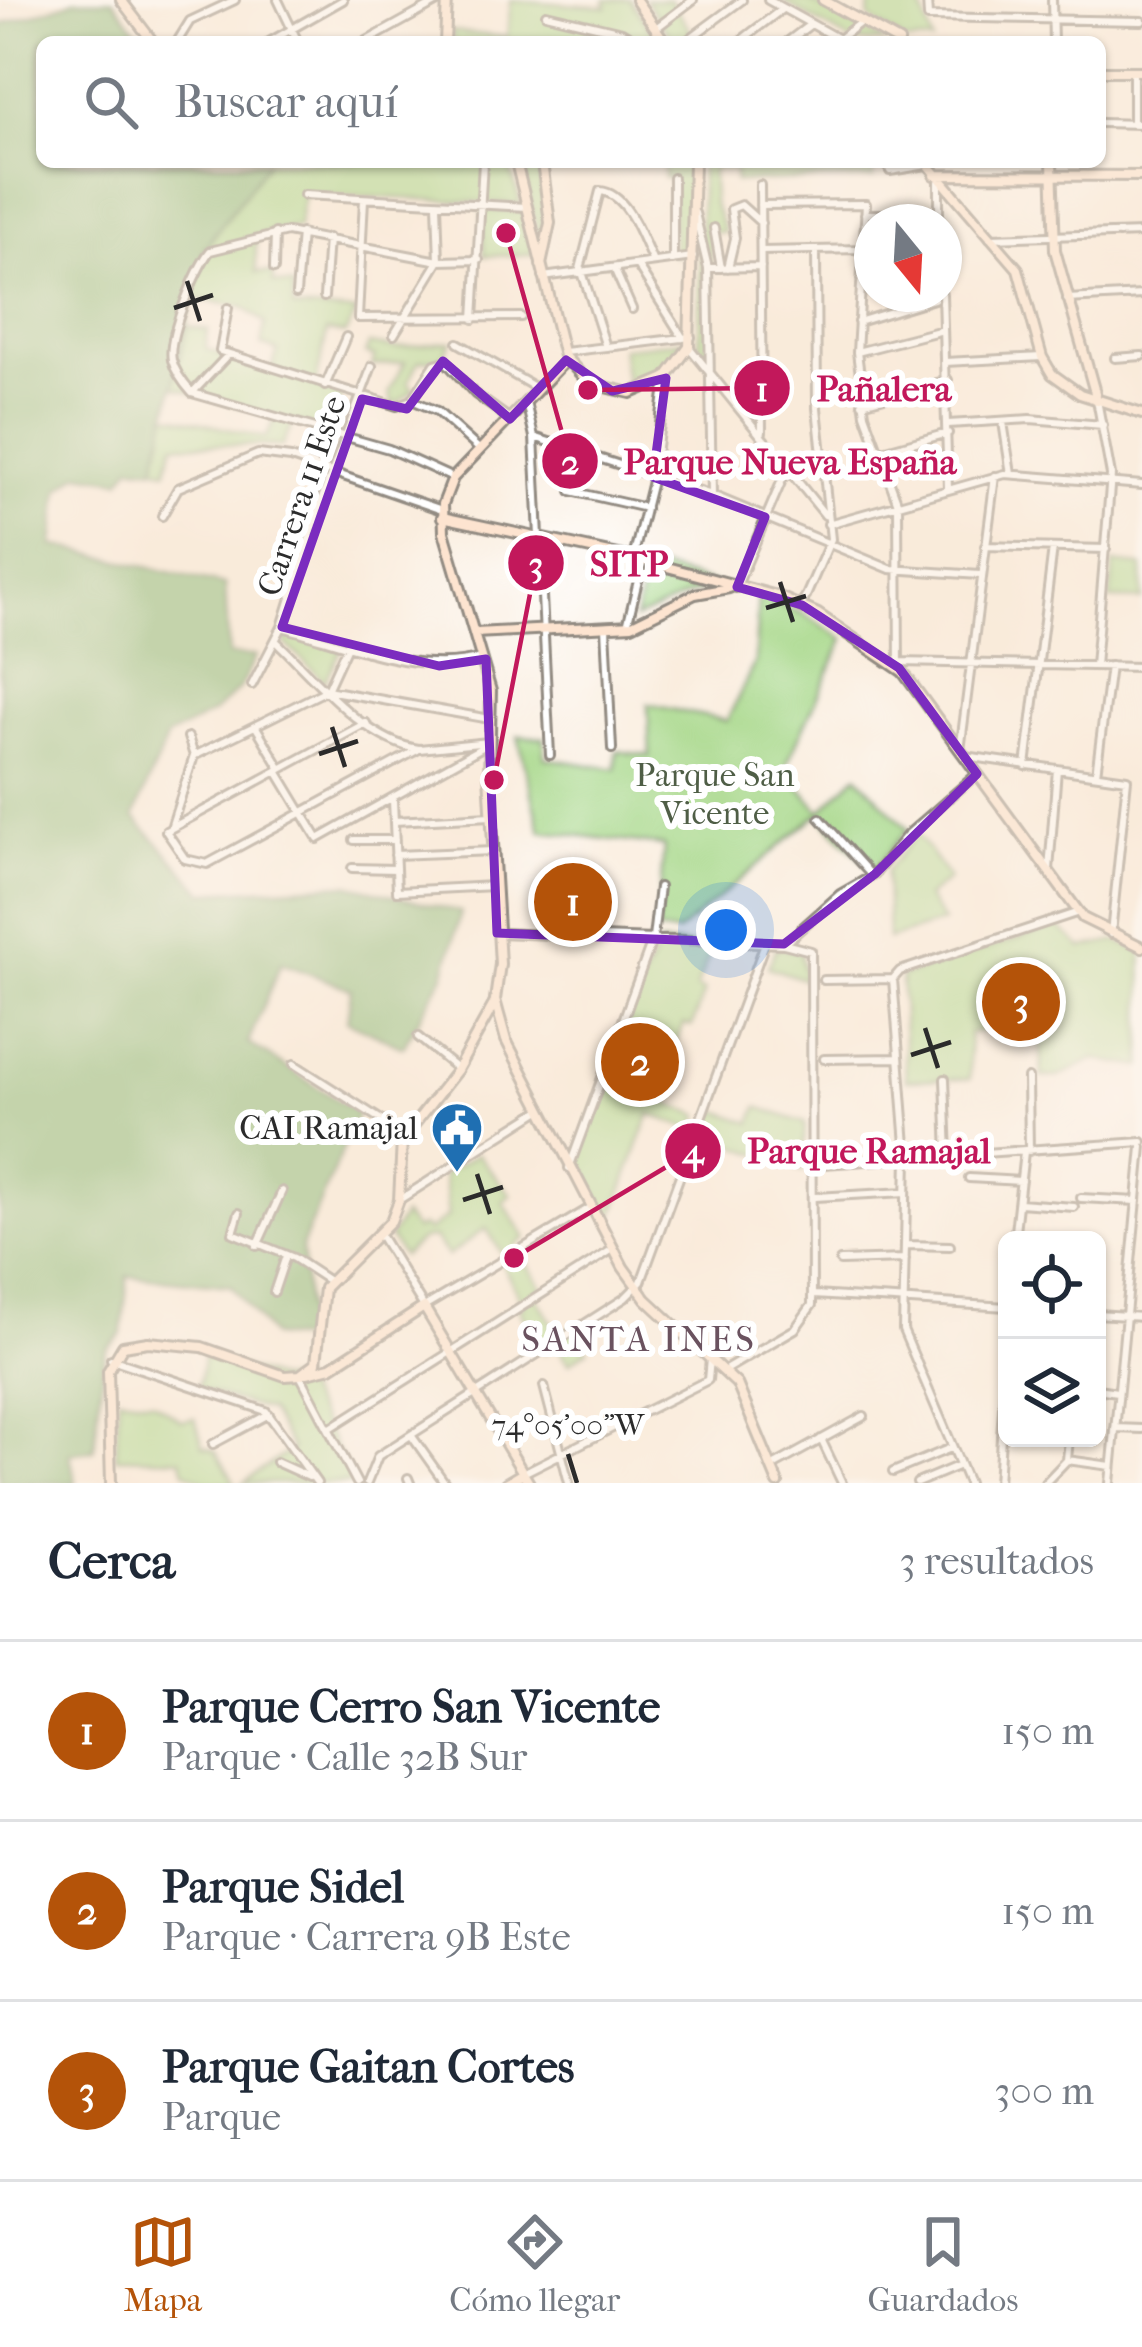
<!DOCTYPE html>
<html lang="es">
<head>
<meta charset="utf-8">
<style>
  :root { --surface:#fff; --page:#f6f6f7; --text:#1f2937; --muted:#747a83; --line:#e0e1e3; --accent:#b45309 }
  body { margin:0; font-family:"IM FELL French Canon",serif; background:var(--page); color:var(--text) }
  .controls { position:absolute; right:36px; bottom:36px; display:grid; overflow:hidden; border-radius:18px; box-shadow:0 3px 9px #0004 }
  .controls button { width:108px; height:108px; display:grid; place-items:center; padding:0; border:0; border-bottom:3px solid var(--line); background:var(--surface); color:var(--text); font:60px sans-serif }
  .compass { position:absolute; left:854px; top:204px; width:108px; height:108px; border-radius:50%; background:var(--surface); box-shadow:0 3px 9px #0004; rotate:162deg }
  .you { position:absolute; left:726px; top:930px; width:42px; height:42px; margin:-30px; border:9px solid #fff; border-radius:50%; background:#1a73e8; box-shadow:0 0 0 18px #1a73e833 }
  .badge { display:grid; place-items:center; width:78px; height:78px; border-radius:50%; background:var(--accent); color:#fff; font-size:39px; font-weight:700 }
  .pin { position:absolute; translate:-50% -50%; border:6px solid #fff; box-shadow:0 3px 12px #0006 }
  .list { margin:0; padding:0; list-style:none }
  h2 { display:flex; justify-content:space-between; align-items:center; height:156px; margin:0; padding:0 48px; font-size:51px }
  h2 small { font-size:39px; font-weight:400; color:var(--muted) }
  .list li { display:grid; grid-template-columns:78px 1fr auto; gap:36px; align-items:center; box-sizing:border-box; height:180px; padding:0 48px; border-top:3px solid var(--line) }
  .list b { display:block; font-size:45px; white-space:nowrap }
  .list p { margin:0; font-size:39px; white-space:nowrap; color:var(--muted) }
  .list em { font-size:39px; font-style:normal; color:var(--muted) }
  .icon { flex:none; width:66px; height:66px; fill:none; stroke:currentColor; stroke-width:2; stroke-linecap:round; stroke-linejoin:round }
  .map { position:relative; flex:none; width:1142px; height:1483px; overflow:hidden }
  .search { position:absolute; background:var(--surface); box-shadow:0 3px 9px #0004; left:36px; right:36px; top:36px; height:132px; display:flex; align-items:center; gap:30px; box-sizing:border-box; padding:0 42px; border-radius:18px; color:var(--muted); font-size:45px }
  .sheet { height:696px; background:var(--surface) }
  nav { display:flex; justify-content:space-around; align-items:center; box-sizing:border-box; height:168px; border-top:3px solid var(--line); background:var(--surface); font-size:33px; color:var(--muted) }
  nav a { display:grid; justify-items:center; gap:6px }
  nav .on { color:var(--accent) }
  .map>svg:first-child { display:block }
</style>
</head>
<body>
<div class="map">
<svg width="1142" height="1483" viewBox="0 0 1142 1483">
  <rect width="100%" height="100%" fill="#fff"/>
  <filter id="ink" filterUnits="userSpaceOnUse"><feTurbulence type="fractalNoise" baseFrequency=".00833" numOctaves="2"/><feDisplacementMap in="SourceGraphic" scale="24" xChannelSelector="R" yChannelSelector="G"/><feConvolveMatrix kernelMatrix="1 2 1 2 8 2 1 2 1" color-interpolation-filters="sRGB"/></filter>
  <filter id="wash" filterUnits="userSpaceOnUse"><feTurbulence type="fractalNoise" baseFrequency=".004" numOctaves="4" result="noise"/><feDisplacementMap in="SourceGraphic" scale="48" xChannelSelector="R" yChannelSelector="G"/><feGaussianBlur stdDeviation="2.7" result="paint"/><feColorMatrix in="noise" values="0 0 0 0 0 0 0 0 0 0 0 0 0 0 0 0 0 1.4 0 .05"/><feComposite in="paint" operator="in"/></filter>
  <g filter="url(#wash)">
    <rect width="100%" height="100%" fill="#f9ebda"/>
    <path fill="#a4d685" stroke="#688058" stroke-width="3" d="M511 0 607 7 605 0H630L659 42H638L630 36 454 42 451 31 507 37Z
      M645 0H670L698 42H675Z
      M780 0H807L886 42H852Z
      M870 0H919L933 42H906L869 18Z
      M268 162H508L521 204 304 194 298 227 256 236V272L274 273 273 283 293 286V308L357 312 345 334 327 331 316 384 342 396 324 431 294 422 282 446 174 444 167 470 155 468 165 414 266 438 276 417 170 386 185 326 208 330 206 349 270 372 278 351 261 345 265 323 243 307 192 298 204 249Z
      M522 162H538L545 217 541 251Z
      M664 162H688L690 254 673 255 672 178H664Z
      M701 162H761L775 169 790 162H873V178L735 182 734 169 712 168 713 203 725 232H710L712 358 699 347Z
      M482 210 523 211 534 255 484 256Z
      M683 340 664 371 626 382 621 348Z
      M451 341 442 358 419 361 408 382 414 390 398 403H392L389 392 405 362 372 366 375 357 365 354 369 344 396 348Z
      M1114 563 1142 566V600L1110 599Z
      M647 565 714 584 635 619Z
      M758 596 804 614 844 639 784 770 821 811 857 775 908 829 873 871 818 814 677 933 657 931 664 846 541 831 518 736 544 738 545 758 616 769 617 751 650 756 648 704 727 721 755 662Z
      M289 632 342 648 325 682 286 644Z
      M917 834 949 879 926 897 943 922 888 939 886 871Z
      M551 876 601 880 596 926 547 923Z
      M1058 926 1082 948 1117 941 1142 952V1067L1095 1059 1058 1077H1042L1040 1035 1026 1023 969 1033 970 1079 906 1080 901 976Z
      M660 944 713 947 696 988 704 992 692 1026 683 1024 655 1098 700 1115 694 1130 650 1114 610 1224 579 1158 639 986Z
      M776 948 800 951 805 980 768 967Z
      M758 1107 805 1123 803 1171 706 1135 716 1110 752 1123Z
      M477 1154 511 1195 503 1202 526 1238 515 1246 542 1287 534 1293 559 1333 571 1326 588 1350 569 1363 556 1345 545 1353 519 1309 524 1305 501 1263 506 1260 486 1228 448 1256 434 1238 422 1239 402 1256 389 1237 403 1216 416 1230 422 1226 428 1231 448 1216 443 1174Z
      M204 1354 278 1380H299L355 1483H243L292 1449 269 1411 198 1389Z
      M119 1397 153 1401 182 1421 195 1418 203 1446 215 1450 235 1483H209L185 1471 181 1459 116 1457Z"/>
    <path fill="#83b772" stroke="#57714e" stroke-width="3" d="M76 0H113L146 42H42V162H268L204 249 155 468 131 466 121 480 79 474 59 490 53 545 225 585 229 655 256 656 240 688 213 713 167 737 134 817 204 892 347 884 461 912 445 973 403 1047 347 1021 351 989 281 963 248 1043 358 1113 302 1245 307 1318 301 1340 272 1337 231 1286 128 1276 122 1334 106 1350 103 1365 94 1450 70 1454 76 1483H0V25Z"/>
  </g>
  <g filter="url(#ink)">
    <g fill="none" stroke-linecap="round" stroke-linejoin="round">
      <g stroke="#928b82" stroke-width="12">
        <path id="street" d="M278 0 298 42
          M768 0 844 42
          M927 0 928 17 1142 21
          M1052 0 1053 42
          M546 14 622 32 638 42
          M656 28 693 0
          M177 42 190 21 235 0
          M269 42 343 0
          M365 42 441 0
          M561 42 627 36
          M685 42 742 0
          M739 42 782 9
          M787 42 811 24
          M835 42 862 21
          M1100 123 1142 124
          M1133 124V71
          M777 162H779
          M886 162 890 171 927 165
          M939 182V222
          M760 185 762 432
          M304 195 527 207
          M364 199 358 318 521 317
          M760 205 866 204 857 352 865 414 898 504 899 668
          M695 213 708 268 712 495
          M865 214H939
          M714 228 721 268
          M990 238 1142 233
          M761 251 863 249
          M673 260V178
          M637 265 683 338
          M614 268 632 309
          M708 268 761 267
          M728 268 735 238 731 209 741 205 761 223
          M274 269 275 233
          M582 272 606 347
          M579 273 600 191C628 193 642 239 653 262
          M543 277 693 257
          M296 294 301 233
          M942 294 948 489
          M324 297 328 238
          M1067 299 1142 295
          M228 308 220 351 397 406 412 400 435 364 445 361 475 394 510 419
          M474 319 483 162
          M858 322 934 299
          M394 335 439 261 437 204
          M458 343 538 389
          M689 347 825 515
          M564 352 691 337
          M857 352 943 330
          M1115 358 1142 356
          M945 362 1042 357
          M325 386 346 337
          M192 393C184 384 175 372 172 360 167 337 196 269 210 251L287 232 439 261 479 260
          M192 393 389 449 453 478
          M192 393 229 354
          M412 400 437 411 480 450
          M526 402 534 437 550 755
          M862 403 948 380
          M1003 422 1011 474
          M948 424 1030 419 1103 425
          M534 437 712 495 890 569 980 575
          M879 452 948 433
          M571 491 646 508
          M162 516 178 488 258 454 291 458 442 510
          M828 524 1005 474 1142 485
          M985 546 1106 549
          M633 558 653 477 666 378
          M736 588 788 466
          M802 605 831 539 817 408 816 250
          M627 626 643 560
          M282 627C346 644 416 676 482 658
          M606 627 612 749
          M276 641C314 677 365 742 419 749
          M900 662 1142 667
          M1095 666 1111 475 1097 400
          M252 685 282 627 320 504 372 366
          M327 690 348 644
          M366 723 166 831 185 859 207 864 419 749 489 742
          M256 727 281 769
          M960 751 995 476
          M194 756 327 690 490 719
          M965 756 1127 779 1111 934
          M1026 766 1053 548
          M277 771 318 839 486 745
          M1096 774 1110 666
          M393 800 397 891 494 886
          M820 818 872 876
          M394 821 491 816
          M172 825 194 756 188 737
          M354 840H395
          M395 855 493 851
          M352 868 396 869
          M1049 870 1057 769
          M497 933 784 944 811 951 812 1305 795 1329 725 1370
          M784 944 840 894 875 874 907 835 977 774
          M893 979 907 1158 903 1330 968 1483
          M823 980 893 979 900 971 1079 912
          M418 1037 457 1069
          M824 1059 898 1058
          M294 1064 405 1135
          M1028 1078 1029 1151
          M945 1079 948 1155
          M824 1164 1142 1142
          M569 1168 653 938 659 887
          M969 1178 1021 1181
          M815 1197 906 1192
          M1081 1198 1137 1201
          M399 1200 539 1111
          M1019 1203 1074 1207
          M239 1213 233 1233 294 1258 329 1281
          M380 1235 424 1307 590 1208
          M1014 1240 1024 1152
          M905 1245 950 1246
          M257 1246 282 1191
          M840 1261 905 1259
          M274 1292 286 1256
          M814 1295 1007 1307
          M1097 1314 1142 1317
          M111 1359 266 1411 317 1483
          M300 1375 357 1483
          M544 1386 569 1483
          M1097 1389 1117 1392
          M1115 1428 1142 1429
          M329 1429 613 1249
          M411 1435 445 1483
          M821 1439 842 1483
          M213 1444 269 1414
          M1067 1460 1111 1466
          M1067 1460 1069 1438
          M276 1462 309 1477
          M773 1466 864 1416
          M893 1472 951 1448
          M523 1473 708 1380 710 1359
          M408 1478 410 1483
          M367 1483 378 1456 625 1298 641 1282 765 943
          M917 1483 960 1465
          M998 1483 1007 1345
          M1045 1483 1067 1460
          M1110 1483 1142 1147"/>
      </g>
      <g stroke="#928b82" stroke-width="14">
        <path id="secondary" d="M121 0 153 42
          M636 0 665 42
          M823 0 899 42
          M445 42 447 0
          M1100 71H1142
          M516 162 564 356 589 383 631 393 666 378 689 347 694 162
          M926 162 1018 269 1042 357 1052 374 1080 394 1142 414
          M1052 162 1055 250 1097 400
          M935 175 1142 176
          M541 265 550 223 542 162
          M566 360 453 478 443 504 444 532 491 691 489 774 500 964 495 1000 506 1040 623 1267 646 1299 737 1384 778 1483
          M442 517 633 558 777 596 818 614 903 672 1083 918 1142 947
          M475 633 632 625 695 594 729 588
          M307 1373 331 1367 424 1307 529 1483
          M111 1483 108 1371 123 1346 148 1342 202 1347 285 1376 300 1375 316 1363 324 1288 391 1221 399 1200 402 1140 457 1070 494 1004
          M506 1483 523 1473"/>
      </g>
      <use href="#street" stroke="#fff" stroke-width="6"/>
      <use href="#secondary" stroke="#fde4d0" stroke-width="8"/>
    </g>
  </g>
  <path d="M0 0H1142V1483H0ZM566 360 612 391 666 378 653 477 765 517 737 587 802 605 899 668 977 774 875 874 784 944 497 933 486 659 439 666 282 627 362 399 407 409 443 361 510 419Z" fill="#f9ebda" fill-opacity=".55" fill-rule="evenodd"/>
  <path fill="none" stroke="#7b2cbf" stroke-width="9" stroke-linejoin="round" d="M566 360 612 391 666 378 653 477 765 517 737 587 802 605 899 668 977 774 875 874 784 944 497 933 486 659 439 666 282 627 362 399 407 409 443 361 510 419Z"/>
  <path fill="none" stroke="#2b2b2b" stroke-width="4.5" d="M187 281 200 321M174 308 213 295M780 582 793 622M766 608 806 596M332 727 345 767M319 754 358 741M925 1028 938 1068M911 1055 951 1042M477 1174 490 1214M463 1200 503 1187M568 1454 577 1483"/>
  <defs>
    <g id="civic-pin" transform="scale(2.7)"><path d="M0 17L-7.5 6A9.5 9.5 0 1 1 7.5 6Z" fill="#1f6fb2" stroke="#fff"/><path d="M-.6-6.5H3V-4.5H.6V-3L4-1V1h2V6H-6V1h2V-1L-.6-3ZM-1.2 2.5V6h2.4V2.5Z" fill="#fff"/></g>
  </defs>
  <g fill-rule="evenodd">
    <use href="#civic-pin" x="457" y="1128"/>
  </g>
  <g text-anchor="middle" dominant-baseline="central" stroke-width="12" stroke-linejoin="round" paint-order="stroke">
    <g font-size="33" fill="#2b2b2b" stroke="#fff">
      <text transform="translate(302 496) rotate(-71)">Carrera 11 Este</text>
    </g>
    <g font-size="33" fill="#4f5e46" stroke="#fff">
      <text x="715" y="775">Parque San<tspan x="715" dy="38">Vicente</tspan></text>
    </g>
    <g font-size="33" fill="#2b2b2b" stroke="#fff" text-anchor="end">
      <text x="418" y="1128">CAI Ramajal</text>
    </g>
    <g font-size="36" letter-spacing="3" fill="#6a525f" stroke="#fff">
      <text x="639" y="1339">SANTA INES</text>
    </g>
  </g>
  <g font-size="30" text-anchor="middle" fill="#2b2b2b" stroke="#fff" stroke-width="12" stroke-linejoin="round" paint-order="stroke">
    <text x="568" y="1435">74°05'00"W</text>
  </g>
  <path fill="none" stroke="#c2185b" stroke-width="4.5" d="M588 390L762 388M506 233L570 461M494 780L536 563M514 1258L693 1151"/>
  <g fill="#c2185b" stroke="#fff" stroke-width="4.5">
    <circle cx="588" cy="390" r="12"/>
    <circle cx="506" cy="233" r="12"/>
    <circle cx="494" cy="780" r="12"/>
    <circle cx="514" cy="1258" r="12"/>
    <circle cx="762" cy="388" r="30"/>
    <circle cx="570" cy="461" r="30"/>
    <circle cx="536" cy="563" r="30"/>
    <circle cx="693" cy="1151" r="30"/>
  </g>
  <g font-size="36" text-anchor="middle" font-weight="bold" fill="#fff">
    <text x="762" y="401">1</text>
    <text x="570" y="474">2</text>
    <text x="536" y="576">3</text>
    <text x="693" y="1163">4</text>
  </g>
  <g font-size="36" text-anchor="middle" font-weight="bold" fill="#c2185b" stroke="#fff" stroke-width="12" stroke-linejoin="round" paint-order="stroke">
    <text x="884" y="401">Pañalera</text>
    <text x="790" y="474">Parque Nueva España</text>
    <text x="629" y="576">SITP</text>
    <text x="869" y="1163">Parque Ramajal</text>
  </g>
</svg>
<div class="controls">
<button><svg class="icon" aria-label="locate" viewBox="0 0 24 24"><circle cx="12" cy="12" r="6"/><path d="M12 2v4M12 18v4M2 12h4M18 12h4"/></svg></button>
<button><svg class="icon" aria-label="layers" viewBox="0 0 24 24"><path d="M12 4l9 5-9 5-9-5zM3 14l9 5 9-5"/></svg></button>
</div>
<svg class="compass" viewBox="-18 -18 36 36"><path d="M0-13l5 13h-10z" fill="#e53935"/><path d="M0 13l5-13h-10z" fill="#747a83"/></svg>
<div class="you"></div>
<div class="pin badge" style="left:573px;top:902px">1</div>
<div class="pin badge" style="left:640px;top:1062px">2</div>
<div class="pin badge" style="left:1021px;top:1002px">3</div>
<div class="search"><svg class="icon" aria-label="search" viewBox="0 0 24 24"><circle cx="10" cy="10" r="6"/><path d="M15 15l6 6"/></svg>Buscar aquí</div>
</div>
<section class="sheet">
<h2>Cerca<small>3 resultados</small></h2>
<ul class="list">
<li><span class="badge">1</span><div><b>Parque Cerro San Vicente</b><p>Parque · Calle 32B Sur</p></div><em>150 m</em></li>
<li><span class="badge">2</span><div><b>Parque Sidel</b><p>Parque · Carrera 9B Este</p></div><em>150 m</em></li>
<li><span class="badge">3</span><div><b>Parque Gaitan Cortes</b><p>Parque</p></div><em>300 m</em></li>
</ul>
</section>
<nav>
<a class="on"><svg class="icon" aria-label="map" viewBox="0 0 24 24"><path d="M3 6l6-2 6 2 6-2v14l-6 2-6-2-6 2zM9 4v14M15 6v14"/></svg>Mapa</a>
<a><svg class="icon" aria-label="directions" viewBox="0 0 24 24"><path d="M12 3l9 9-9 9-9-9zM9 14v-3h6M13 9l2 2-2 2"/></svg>Cómo llegar</a>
<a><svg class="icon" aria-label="saved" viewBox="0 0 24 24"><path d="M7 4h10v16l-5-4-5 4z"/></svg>Guardados</a>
</nav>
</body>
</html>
